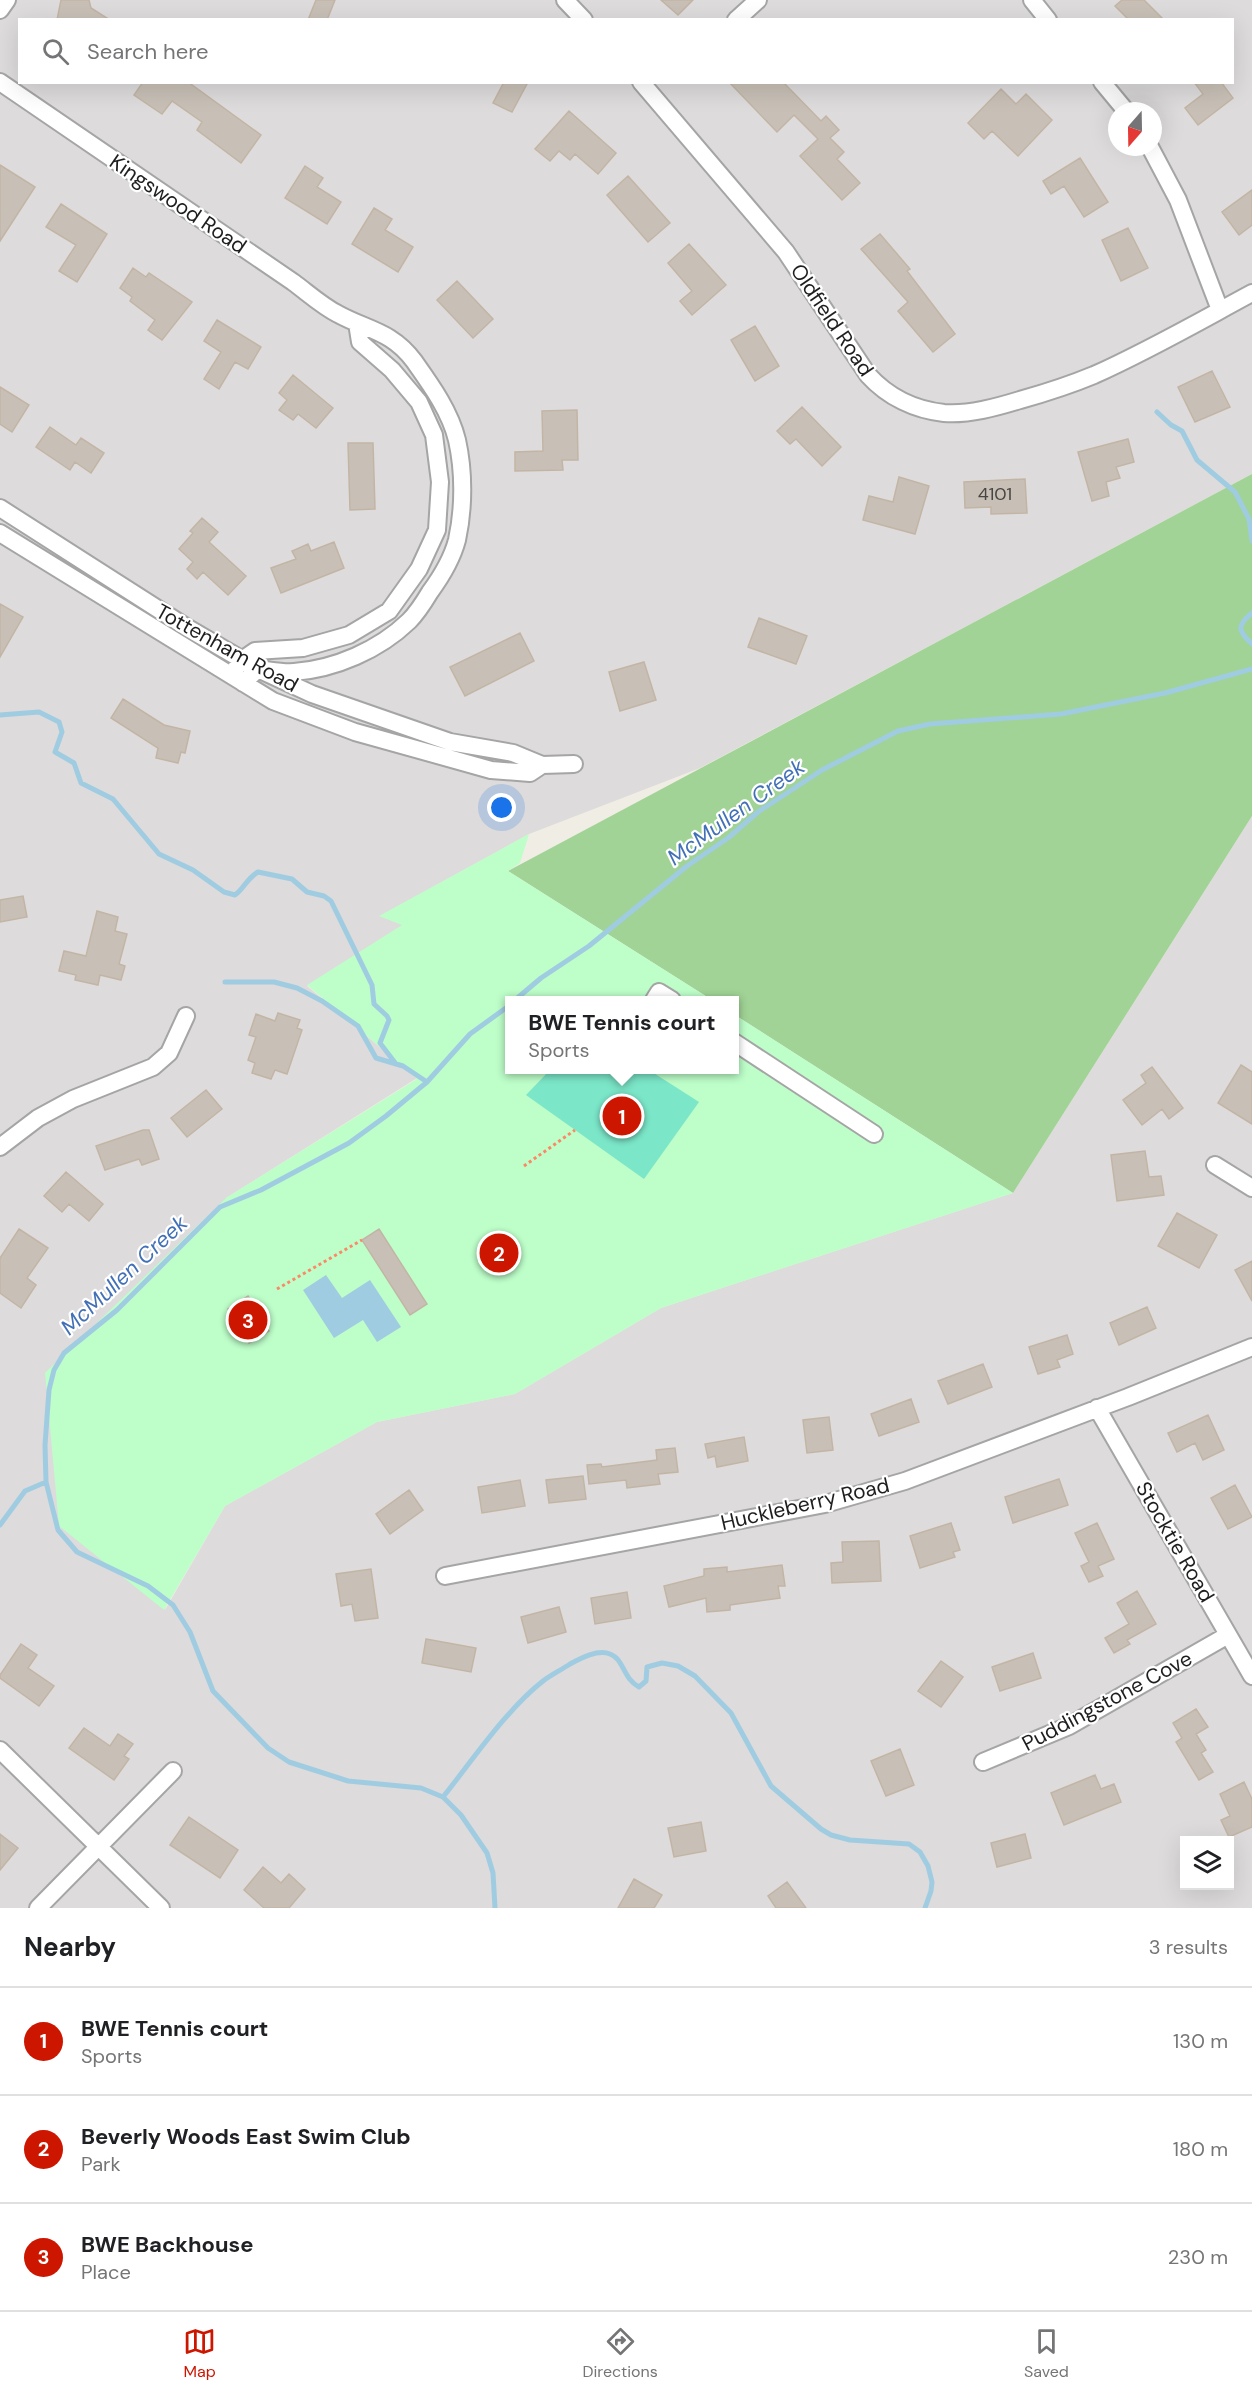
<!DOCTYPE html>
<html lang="en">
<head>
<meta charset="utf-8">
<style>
  :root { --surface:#fff; --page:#f6f6f6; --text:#202124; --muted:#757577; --line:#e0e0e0; --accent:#cd1600 }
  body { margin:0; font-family:"DM Sans",sans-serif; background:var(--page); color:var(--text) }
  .controls { position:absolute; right:18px; bottom:18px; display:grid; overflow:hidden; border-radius:0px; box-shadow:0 6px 24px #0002 }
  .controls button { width:54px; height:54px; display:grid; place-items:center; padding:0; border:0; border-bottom:2px solid var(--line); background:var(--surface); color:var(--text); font:30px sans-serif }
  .compass { position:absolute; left:1108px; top:102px; width:54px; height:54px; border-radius:50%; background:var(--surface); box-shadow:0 6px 24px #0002; rotate:200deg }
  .you { position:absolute; left:502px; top:808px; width:21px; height:21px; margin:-15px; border:4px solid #fff; border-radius:50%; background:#1a73e8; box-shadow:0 0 0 9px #1a73e833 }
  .badge { display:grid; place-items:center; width:39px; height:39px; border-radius:50%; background:var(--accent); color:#fff; font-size:20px; font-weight:700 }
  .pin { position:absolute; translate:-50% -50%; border:3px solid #fff; box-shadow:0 2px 6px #0006 }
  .popup { position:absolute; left:505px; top:996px; width:234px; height:78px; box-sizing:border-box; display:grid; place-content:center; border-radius:0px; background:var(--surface); filter:drop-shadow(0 2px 4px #0005); font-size:20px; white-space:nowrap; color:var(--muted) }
  .popup b { font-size:22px; color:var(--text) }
  .popup::after { content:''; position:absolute; left:50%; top:100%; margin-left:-12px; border:12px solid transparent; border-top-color:var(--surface) }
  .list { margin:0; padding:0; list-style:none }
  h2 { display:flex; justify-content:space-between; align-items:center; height:78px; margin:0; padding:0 24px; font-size:26px }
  h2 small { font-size:20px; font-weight:400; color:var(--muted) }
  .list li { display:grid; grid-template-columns:39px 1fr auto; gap:18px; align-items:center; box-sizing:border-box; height:108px; padding:0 24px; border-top:2px solid var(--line) }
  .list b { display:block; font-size:22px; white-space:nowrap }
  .list p { margin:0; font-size:20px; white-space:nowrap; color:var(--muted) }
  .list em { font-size:20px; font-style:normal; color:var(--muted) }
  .icon { flex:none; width:33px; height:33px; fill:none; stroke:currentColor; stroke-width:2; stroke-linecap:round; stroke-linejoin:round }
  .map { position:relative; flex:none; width:1252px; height:1908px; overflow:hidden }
  .search { position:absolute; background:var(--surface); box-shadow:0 6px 24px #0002; left:18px; right:18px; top:18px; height:66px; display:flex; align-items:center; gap:15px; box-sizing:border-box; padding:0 21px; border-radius:0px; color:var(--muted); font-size:22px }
  .sheet { height:402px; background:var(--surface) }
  nav { display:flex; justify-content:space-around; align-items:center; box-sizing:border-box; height:84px; border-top:2px solid var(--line); background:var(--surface); font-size:16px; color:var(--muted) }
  nav a { display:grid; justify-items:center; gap:3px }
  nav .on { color:var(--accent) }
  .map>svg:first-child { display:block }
</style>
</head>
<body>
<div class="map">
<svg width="1252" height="1908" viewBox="0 0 1252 1908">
  <rect width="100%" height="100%" fill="#f0ede4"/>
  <path fill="#dddbdb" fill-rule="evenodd" d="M0 0H1252V474L700 768 529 834 380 916 403 925 307 986 417 1078 226 1198 165 1610 225 1506 377 1422 515 1394 661 1308 1013 1193 1252 816V1908H0ZM20 20H1232V82H20ZM1117 111H1153V147H1117ZM1184 1840H1230V1886H1184Z"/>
  <path fill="#a0d395" d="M1252 474V816L1013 1193 735 1015 734 1000H712L508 871Z"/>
  <path fill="#bdfec9" d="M529 834 520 863 508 871 712 1000H510V1070H734L735 1015 1013 1193 661 1308 515 1394 377 1422 225 1506 164 1610 59 1526 45 1373 226 1198 417 1079 307 985 402 925 379 916Z"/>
  <path fill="#7be6c8" d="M550 1070H649L699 1102 644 1179 526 1095Z"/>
  <path fill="#a0cce2" d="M326 1275 342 1298 370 1280 401 1327 377 1342 363 1320 334 1338 303 1290Z"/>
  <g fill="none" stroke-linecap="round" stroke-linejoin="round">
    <path stroke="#a0cce2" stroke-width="5" d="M1157 412 1171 425 1182 431 1197 460 1235 492 1249 519 1252 541
      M1252 613C1236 626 1238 631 1252 644
      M0 715 39 712 59 722 62 732 55 752 74 763 81 783 113 799 159 854 193 870 224 892 235 895C244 889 246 879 258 872L292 879 307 892 324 896 331 901 372 985 374 1004 387 1016 389 1020 380 1043 396 1064
      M225 982H274L297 988 322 1001 358 1026 376 1058 403 1066 427 1082
      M515 1000 541 978 589 946 687 866 728 838 758 812 822 770 898 731 930 724 1061 714 1165 693 1252 669
      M0 1525 25 1491 46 1482
      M443 1797C472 1761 506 1710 543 1681 551 1675 561 1670 570 1664 581 1658 598 1649 610 1654 624 1659 623 1679 639 1687L646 1681 647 1667 662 1663 678 1666 695 1676 731 1713 771 1786 821 1829 831 1835 850 1840 909 1844 920 1852 928 1866 932 1882 931 1891 925 1908
      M495 1908 493 1873 487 1853 461 1815 443 1797 421 1788 348 1781 289 1762 268 1748 213 1691 190 1632 173 1605 148 1586 77 1552 58 1530 46 1482 45 1445 49 1390 54 1370 64 1353 117 1310 220 1207 261 1190 349 1143 386 1116 427 1082 470 1034 510 1005"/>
  </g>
  <path fill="#c8c0b6" stroke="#c3b5a5" stroke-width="1.5" d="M61 0H89L91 8 110 20H57Z
    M316 0H335L327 20H308Z
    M661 0H693L678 15Z
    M1122 0H1144L1164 20H1129L1115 6Z
    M143 82H188L261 135 241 163 197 130 202 122 172 101 162 114 134 95Z
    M504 82H528L512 112 493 103Z
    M729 82H783L821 121 826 116 839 130 830 138 844 152 837 159 860 183 842 200 800 156 818 139 794 115 777 132Z
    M1194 82H1221L1233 98 1198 125 1185 108 1203 94Z
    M1001 89 1016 104 1026 94 1052 120 1018 156 992 131 984 139 968 123Z
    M569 111 616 153 598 174 575 154 570 160 559 151 550 161 535 149Z
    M1080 158 1108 202 1084 217 1064 186 1051 194 1043 181Z
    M0 165 35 187 0 241Z
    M305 166 323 178 317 187 341 202 327 224 285 198Z
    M628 176 670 223 648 242 607 195Z
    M1252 190V225L1239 235 1222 212Z
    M61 204 107 234 77 282 59 271 76 245 46 227Z
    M374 208 392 219 385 230 413 247 398 272 352 244Z
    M1128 228 1148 268 1121 281 1102 240Z
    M880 234 910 269 907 271 955 334 933 352 898 311 908 302 861 249Z
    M689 244 726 285 692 315 680 301 692 291 668 263Z
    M133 268 146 277 149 273 192 302 162 340 148 330 155 320 130 301 132 297 120 288Z
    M457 281 493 319 473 338 437 300Z
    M217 320 261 347 248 369 235 362 219 389 204 379 221 352 204 341Z
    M755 326 779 366 755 381 731 340Z
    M1212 371 1230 407 1195 422 1178 387Z
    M293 375 333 408 316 428 298 414 293 420 279 410 287 400 279 393Z
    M0 387 29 405 12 432 0 424Z
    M802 407 841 447 822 466 796 439 790 444 777 431Z
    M577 410 578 460H562L563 470 515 471V452L543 451 542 411Z
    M50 427 76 445 81 438 104 453 91 473 75 462 70 470 36 447Z
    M1128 439 1134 462 1116 467 1120 478 1106 482 1109 496 1092 501 1078 452Z
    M348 443H373L375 509 350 510Z
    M899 477 929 486 915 534 863 520 869 496 893 502Z
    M1025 479 1027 513 991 514V507L965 508 964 482Z
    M202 518 218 532 209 542 246 576 228 595 203 572 197 579 187 569 193 562 179 549 193 533 190 531Z
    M334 542 344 568 281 593 271 568 296 559 292 551 308 544 311 551Z
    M0 604 23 617 0 657Z
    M759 618 807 636 796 664 748 647Z
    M520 633 534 661 465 696 450 667Z
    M644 662 656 700 620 711 609 672Z
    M123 699 164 725 190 731 185 753 181 752 178 763 156 758 158 748 111 718Z
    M23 896 27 917 0 922V900Z
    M97 911 118 917 115 931 127 934 119 964 125 966 121 980 100 975 98 985 75 980 76 975 59 971 64 951 86 956Z
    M278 1013 300 1020 297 1028 302 1030 287 1074 275 1070 271 1079 252 1073 255 1063 248 1060 256 1037 249 1035 256 1014 275 1021Z
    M1241 1065 1252 1072V1124L1218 1103Z
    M1152 1067 1183 1108 1169 1119 1162 1109 1142 1125 1123 1100 1146 1083 1141 1075Z
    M206 1090 222 1109 187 1137 171 1118Z
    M143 1130H149L159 1159 142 1165 139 1159 105 1170 96 1146Z
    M1145 1151 1149 1177 1161 1176 1164 1195 1117 1201 1111 1155Z
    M66 1172 103 1204 89 1221 69 1204 62 1212 44 1196Z
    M1177 1213 1217 1235 1199 1268 1158 1246Z
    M19 1229 48 1248 27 1278 36 1285 21 1308 0 1293V1258Z
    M379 1229 427 1304 410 1315 362 1240Z
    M1252 1261V1301L1235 1270Z
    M248 1296 269 1331 249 1343 228 1309Z
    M1147 1307 1156 1328 1119 1345 1110 1323Z
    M1067 1335 1073 1354 1057 1360 1060 1367 1038 1374 1029 1347Z
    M983 1364 992 1387 948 1404 938 1381Z
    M911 1399 919 1422 879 1436 871 1414Z
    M1208 1415 1224 1450 1203 1460 1195 1443 1177 1452 1168 1433Z
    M829 1417 833 1450 807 1453 803 1420Z
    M744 1437 748 1461 717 1467 715 1456 708 1458 705 1444Z
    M675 1448 678 1472 658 1474 660 1484 627 1488 626 1480 589 1484 587 1465 601 1464 602 1467 657 1460 656 1450Z
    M583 1476 586 1499 549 1503 546 1480Z
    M1059 1479 1068 1505 1013 1523 1005 1497Z
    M520 1480 525 1506 482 1513 478 1487Z
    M1235 1485 1252 1517 1228 1529 1211 1498Z
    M409 1490 423 1510 390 1534 376 1514Z
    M951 1523 960 1550 953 1552 955 1557 920 1568 910 1536Z
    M1097 1523 1114 1559 1098 1566 1103 1576 1089 1582 1081 1566 1089 1562 1075 1533Z
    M879 1541 881 1581 832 1583 831 1563 843 1562 842 1542Z
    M782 1565 785 1586H778L780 1598 730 1605V1610L707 1612 706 1598 669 1607 664 1586 704 1576V1569L727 1567V1572Z
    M371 1569 378 1618 355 1621 352 1604 341 1606 336 1574Z
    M1137 1591 1156 1624 1127 1640 1130 1644 1114 1653 1105 1638 1129 1624 1117 1603Z
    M627 1592 631 1618 595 1624 591 1598Z
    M559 1607 566 1632 528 1643 521 1617Z
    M426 1639 476 1648 471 1672 422 1663Z
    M21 1644 37 1655 28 1668 54 1686 39 1706 0 1678V1675Z
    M1033 1653 1041 1678 1000 1691 992 1667Z
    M941 1661 963 1677 941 1707 918 1691Z
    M1196 1709 1208 1727 1196 1734 1206 1750 1201 1753 1213 1772 1199 1780 1176 1742 1182 1738 1173 1723Z
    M84 1728 110 1746 118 1734 133 1744 124 1756 129 1759 114 1780 69 1748Z
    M900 1749 914 1785 886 1796 871 1761Z
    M1095 1775 1101 1789 1114 1784 1121 1802 1064 1825 1051 1793Z
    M1244 1782 1252 1799V1827L1229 1837 1221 1820 1230 1816 1220 1794Z
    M189 1817 238 1850 220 1878 170 1845Z
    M701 1822 706 1851 674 1857 668 1828Z
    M0 1834 18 1848 0 1870Z
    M1025 1834 1031 1858 997 1867 991 1843Z
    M263 1867 281 1883 289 1874 305 1889 289 1908H264L244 1890Z
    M634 1879 662 1895 654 1908H618Z
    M787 1882 806 1908H776L768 1896Z"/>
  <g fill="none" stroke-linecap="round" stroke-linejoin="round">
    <g stroke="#a5a5a5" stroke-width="20">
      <path id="minor" d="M565 0 584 20
        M1032 0 1048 20
        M0 10 7 0
        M736 20 758 0
        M0 82 293 282C308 293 322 306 338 314 367 330 392 331 414 361 431 385 450 411 457 440 464 471 464 508 457 540 452 559 441 577 430 592 424 602 417 613 409 621 379 650 335 669 294 672 282 673 269 670 258 669L243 683
        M641 82 786 252 868 375C888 397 915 410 944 413 969 415 997 407 1020 400 1045 393 1070 385 1094 375 1148 351 1200 321 1252 293
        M1102 82 1126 111
        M1150 147 1178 200 1220 310
        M0 508 186 627 258 669 312 694 450 742 513 753 542 765 574 764
        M0 533 273 701 355 732 491 770 530 773 542 765
        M236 668 242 660 255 651 303 648 349 635 389 611 419 569 437 530 440 482 434 435 419 402 392 370 360 342 357 323
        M654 1000 659 992 672 1000
        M734 1042 874 1134
        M0 1147 38 1118 73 1099 153 1067 169 1053 186 1016
        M1215 1165 1252 1188
        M1097 1408 1252 1676
        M445 1576 825 1504 905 1481 1128 1397 1252 1347
        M0 1750 161 1908
        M983 1762 1069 1726 1228 1635
        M38 1908 173 1771"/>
    </g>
    <path stroke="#ff8666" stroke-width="3" stroke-dasharray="3 3" stroke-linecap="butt" d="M524 1166 575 1130
      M277 1289 362 1240"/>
    <use href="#minor" stroke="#fff" stroke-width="16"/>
  </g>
  <g text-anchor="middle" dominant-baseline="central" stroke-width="4.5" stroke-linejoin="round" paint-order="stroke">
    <g font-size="18" fill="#484644">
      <text x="995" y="494">4101</text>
    </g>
    <g font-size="21" fill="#1e1e1e" stroke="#fff">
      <text transform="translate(178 204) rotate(34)">Kingswood Road</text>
      <text transform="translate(832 320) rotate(56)">Oldfield Road</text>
      <text transform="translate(227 648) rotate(29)">Tottenham Road</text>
      <text transform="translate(805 1504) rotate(-13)">Huckleberry Road</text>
      <text transform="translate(1175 1542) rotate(60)">Stocktie Road</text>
      <text transform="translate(1107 1701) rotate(-28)">Puddingstone Cove</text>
    </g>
    <g font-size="22" font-style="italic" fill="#4270b7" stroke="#fff">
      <text transform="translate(736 812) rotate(-36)">McMullen Creek</text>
      <text transform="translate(124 1275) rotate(-43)">McMullen Creek</text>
    </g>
  </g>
</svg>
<div class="controls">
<button><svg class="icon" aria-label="layers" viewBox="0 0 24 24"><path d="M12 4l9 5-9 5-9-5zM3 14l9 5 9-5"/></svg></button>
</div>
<svg class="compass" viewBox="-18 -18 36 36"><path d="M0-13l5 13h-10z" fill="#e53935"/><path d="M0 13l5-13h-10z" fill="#757577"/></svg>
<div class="you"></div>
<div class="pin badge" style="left:622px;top:1116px">1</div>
<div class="popup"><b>BWE Tennis court</b>Sports</div>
<div class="pin badge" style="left:499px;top:1253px">2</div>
<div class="pin badge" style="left:248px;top:1320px">3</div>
<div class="search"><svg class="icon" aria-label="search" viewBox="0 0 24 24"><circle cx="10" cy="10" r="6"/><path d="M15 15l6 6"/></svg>Search here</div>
</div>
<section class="sheet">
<h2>Nearby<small>3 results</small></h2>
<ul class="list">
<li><span class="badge">1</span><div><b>BWE Tennis court</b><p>Sports</p></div><em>130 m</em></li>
<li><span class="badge">2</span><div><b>Beverly Woods East Swim Club</b><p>Park</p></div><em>180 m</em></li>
<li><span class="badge">3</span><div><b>BWE Backhouse</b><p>Place</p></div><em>230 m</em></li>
</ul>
</section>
<nav>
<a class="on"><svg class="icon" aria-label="map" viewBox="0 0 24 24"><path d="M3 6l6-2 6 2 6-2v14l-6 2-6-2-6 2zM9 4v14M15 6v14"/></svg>Map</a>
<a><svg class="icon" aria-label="directions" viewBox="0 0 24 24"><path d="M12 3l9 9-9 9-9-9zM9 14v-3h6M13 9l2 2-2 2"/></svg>Directions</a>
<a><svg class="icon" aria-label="saved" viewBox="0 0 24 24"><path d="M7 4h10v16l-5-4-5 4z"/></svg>Saved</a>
</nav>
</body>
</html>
